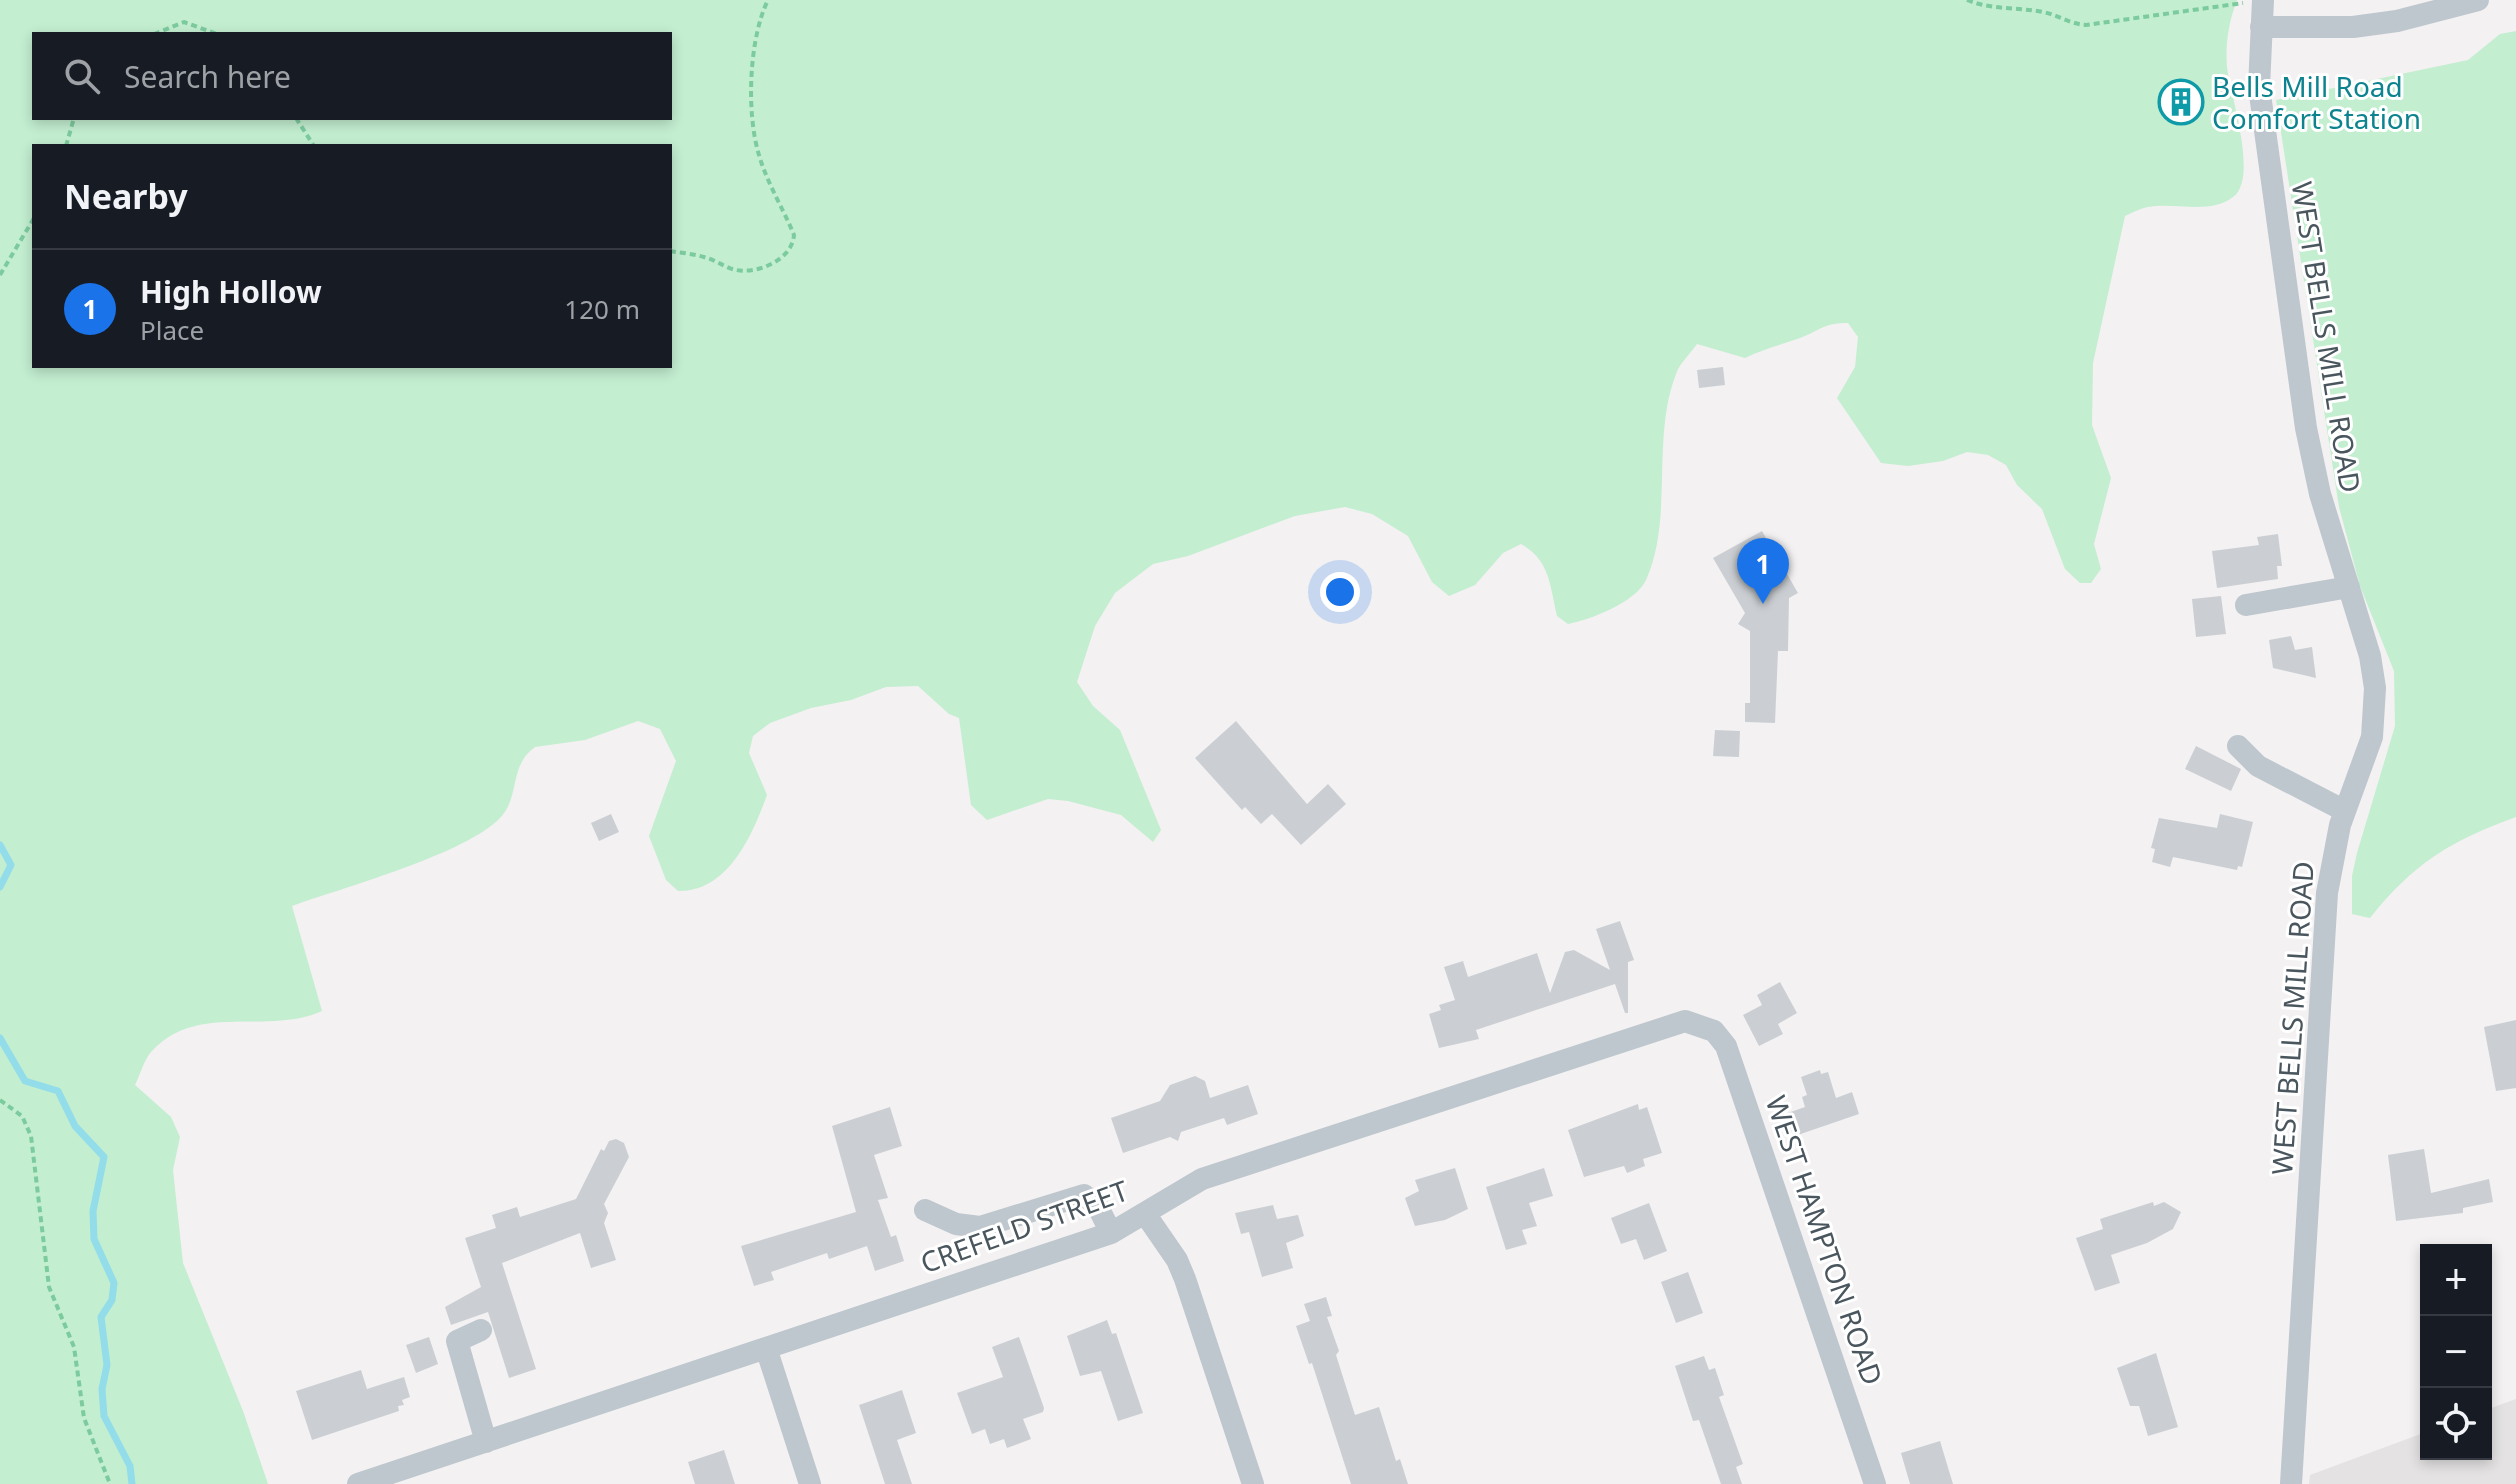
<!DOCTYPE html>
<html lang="en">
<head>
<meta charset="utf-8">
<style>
  :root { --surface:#171b24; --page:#242831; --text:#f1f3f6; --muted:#9ea1a6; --line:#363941; --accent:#1a73e8 }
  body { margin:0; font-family:"Noto Sans",sans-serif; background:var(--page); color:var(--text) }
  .controls { position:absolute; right:24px; bottom:24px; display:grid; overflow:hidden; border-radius:0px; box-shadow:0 4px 12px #0003 }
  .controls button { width:72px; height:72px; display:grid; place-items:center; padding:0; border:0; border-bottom:2px solid var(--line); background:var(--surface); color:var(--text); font:40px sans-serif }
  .you { position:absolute; left:1340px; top:592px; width:28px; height:28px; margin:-20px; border:6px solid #fff; border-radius:50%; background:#1a73e8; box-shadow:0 0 0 12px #1a73e833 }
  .badge { display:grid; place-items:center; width:52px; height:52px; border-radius:50%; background:var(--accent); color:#fff; font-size:26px; font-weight:700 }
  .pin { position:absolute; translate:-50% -66px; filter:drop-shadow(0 2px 4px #0008) }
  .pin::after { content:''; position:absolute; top:42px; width:28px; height:24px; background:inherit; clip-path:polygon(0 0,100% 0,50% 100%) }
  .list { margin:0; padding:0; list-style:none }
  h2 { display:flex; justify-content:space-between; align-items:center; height:104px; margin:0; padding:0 32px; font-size:34px }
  h2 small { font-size:26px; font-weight:400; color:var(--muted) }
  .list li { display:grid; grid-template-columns:52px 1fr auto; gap:24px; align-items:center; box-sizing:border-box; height:120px; padding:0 32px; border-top:2px solid var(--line) }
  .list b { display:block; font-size:30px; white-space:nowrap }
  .list p { margin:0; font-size:26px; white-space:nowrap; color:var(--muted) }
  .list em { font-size:26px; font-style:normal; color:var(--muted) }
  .icon { flex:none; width:44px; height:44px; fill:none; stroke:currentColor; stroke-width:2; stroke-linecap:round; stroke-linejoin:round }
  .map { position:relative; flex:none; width:2516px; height:1484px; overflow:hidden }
  .search { position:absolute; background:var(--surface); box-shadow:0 4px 12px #0003; left:32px; top:32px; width:640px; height:88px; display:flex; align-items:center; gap:20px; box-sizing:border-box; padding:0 28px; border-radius:0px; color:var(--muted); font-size:30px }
  .panel { position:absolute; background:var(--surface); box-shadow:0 4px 12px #0003; left:32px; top:144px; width:640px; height:224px; border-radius:0px }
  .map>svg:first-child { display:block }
</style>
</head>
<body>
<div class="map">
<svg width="2516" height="1484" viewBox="0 0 2516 1484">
  <rect width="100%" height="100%" fill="#f3f1f2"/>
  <path fill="#e4e2e3" d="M2516 1399V1484H2309L2310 1475 2426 1432V1454H2486V1410Z"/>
  <path fill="#c3eed0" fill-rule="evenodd" d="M0 0H2237C2229 21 2225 44 2227 67 2230 95 2259 178 2233 197 2210 215 2175 202 2148 207 2141 208 2132 213 2125 216L2093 363 2092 425 2111 478 2094 544 2101 569 2091 583H2080L2065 569 2042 509 2017 485 2006 465 1988 455 1967 452 1943 461 1908 466 1881 463 1837 398 1855 367 1858 337 1848 323C1823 323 1821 330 1800 338 1781 345 1763 349 1745 358L1697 344C1691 353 1679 364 1676 374 1651 438 1674 518 1646 580 1636 602 1590 620 1568 624L1557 616C1550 586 1550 560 1521 544L1503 553 1475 585 1449 596 1432 582 1408 536 1372 514 1345 507 1295 516 1188 556 1153 564 1115 593 1095 626 1077 682 1093 706 1120 730 1161 830 1153 842 1121 815 1068 801 1048 799 987 820 971 805 959 718 949 714 918 686 886 687 851 700 811 708 770 723 753 736 749 753 767 795C752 836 728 892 678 891L666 880 649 836 676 761 660 729 638 721 585 740 535 747C507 767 522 799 497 821 458 856 345 887 292 906L322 1011C266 1036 197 1001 151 1052 144 1060 140 1075 135 1085L171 1117 180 1137 173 1170 183 1263 243 1411 268 1484H0ZM34 34H670V118H34ZM34 146H670V366H34Z
    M2516 31V817C2450 841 2414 863 2370 918L2352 914V876L2357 853 2395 726 2394 671 2360 586 2339 507 2276 100 2468 60 2500 34Z"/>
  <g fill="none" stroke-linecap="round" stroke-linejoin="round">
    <path stroke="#92dde9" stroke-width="7" d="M0 845 11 865 0 887
      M0 1038 25 1081 58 1091 75 1126 104 1157 93 1211 94 1239 114 1283 112 1300 101 1317 107 1365 102 1389 104 1416 130 1466 132 1484"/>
  </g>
  <path fill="#cbcfd3" d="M1723 367 1725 385 1699 388 1697 370Z
    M1762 531 1798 593 1789 598 1788 651H1778L1775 723 1745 722V703H1750V631L1738 624 1745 613 1713 558Z
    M2278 534 2282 566H2277L2278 579 2217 588 2212 551 2259 545 2257 537Z
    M2221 596 2226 634 2196 637 2192 599Z
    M2291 636 2295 650 2312 647 2316 678 2273 668 2269 640Z
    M1236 721 1307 804 1328 784 1346 804 1301 845 1272 814 1261 824 1245 807 1242 810 1195 758Z
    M1715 730 1740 731 1739 757 1713 756Z
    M2196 746 2241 769 2231 791 2185 769Z
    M611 814 619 832 599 841 591 823Z
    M2220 814 2253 822 2242 867 2238 866 2237 870 2173 857 2170 867 2152 862 2155 849 2151 848 2159 818 2217 828Z
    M1620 921 1634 960 1628 962V1013H1625L1615 984 1476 1030 1479 1039 1439 1048 1429 1014 1441 1010 1439 1005 1455 1000 1444 967 1463 961 1468 977 1537 953 1550 993 1565 952 1574 950 1610 970 1596 929Z
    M1780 982 1797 1013 1778 1024 1783 1034 1759 1046 1743 1015 1762 1005 1757 995Z
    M2516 1020V1088L2496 1091 2484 1027Z
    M1820 1070 1821 1074 1828 1072 1836 1098 1852 1092 1859 1114 1789 1138 1782 1115 1805 1107 1802 1097 1807 1095 1801 1077Z
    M1195 1076 1205 1081 1210 1098 1248 1085 1258 1114 1227 1125 1224 1118 1181 1132 1178 1141 1170 1137 1123 1153 1111 1118 1160 1101 1170 1085Z
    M1638 1104 1639 1110 1647 1107 1662 1153 1643 1159 1645 1166 1627 1173 1624 1166 1584 1177 1568 1130Z
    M890 1107 902 1146 874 1155 888 1198 878 1200 891 1237 896 1235 904 1261 875 1271 867 1246 829 1259 827 1253 771 1272 774 1280 754 1286 741 1246 856 1212 832 1126Z
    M616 1139 624 1143 629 1157 604 1204 608 1213 604 1223 616 1260 591 1268 580 1233 502 1263 536 1369 509 1378 488 1312 451 1325 445 1307 481 1287 465 1238 496 1228 492 1215 517 1207 520 1217 576 1199 601 1149 604 1151 609 1141Z
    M2424 1149 2431 1193 2489 1179 2493 1202 2463 1208V1213L2396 1221 2388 1155Z
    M1455 1168 1468 1209 1445 1220 1415 1226 1405 1198 1419 1191 1415 1180Z
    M1544 1168 1553 1196 1529 1203 1537 1226 1522 1230 1527 1244 1506 1250 1486 1187Z
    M2153 1202 2154 1206 2164 1202 2181 1212 2173 1229 2147 1243 2111 1255 2120 1283 2095 1291 2076 1238 2103 1229 2100 1219Z
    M1649 1203 1667 1251 1644 1260 1636 1239 1621 1244 1611 1218Z
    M1273 1205 1277 1219 1298 1215 1304 1236 1286 1243 1293 1268 1262 1277 1249 1232 1241 1234 1235 1213Z
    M1688 1272 1703 1313 1676 1323 1661 1282Z
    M1326 1297 1332 1316 1327 1317 1339 1351 1336 1355 1355 1415 1379 1407 1396 1461 1400 1459 1408 1484H1351L1312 1363 1309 1364 1296 1326 1310 1321 1304 1304Z
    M1107 1320 1112 1334 1116 1333 1143 1413 1118 1421 1101 1371 1080 1376 1067 1336Z
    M429 1337 438 1364 416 1373 406 1345Z
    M1019 1337 1044 1408 1043 1412 1023 1419 1031 1439 1007 1448 1004 1439 990 1444 985 1429 972 1434 957 1393 1003 1377 992 1347Z
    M2156 1353 2178 1427 2148 1436 2139 1406H2130L2117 1368Z
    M1704 1356 1709 1370 1715 1368 1724 1395 1719 1397 1743 1464 1736 1467 1742 1484H1721L1699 1420 1693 1421 1675 1366Z
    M361 1370 367 1389 404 1377 410 1397 402 1400 404 1405 398 1406 399 1411 312 1440 296 1391Z
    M902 1390 916 1433 897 1440 912 1484H885L859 1405Z
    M1940 1441 1953 1484H1910L1901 1453Z
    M724 1450 735 1484H695L688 1462Z"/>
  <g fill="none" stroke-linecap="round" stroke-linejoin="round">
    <path stroke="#7ccb9e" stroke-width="4" stroke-dasharray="6 4" stroke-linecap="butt" d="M1967 0C1992 10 2017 7 2043 12 2058 15 2070 24 2086 25L2243 3
      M154 34 184 22 217 34
      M296 118 314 146
      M66 146 74 118
      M670 251C682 253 695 254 707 258 717 261 726 268 736 270 758 274 792 260 794 235 783 208 767 183 759 155 746 113 749 38 768 0
      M0 275 34 218
      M0 1100 22 1116 31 1136 49 1287 74 1347 84 1418 110 1484"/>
    <path stroke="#bec7cd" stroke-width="22" d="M2263 0 2259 87 2306 428 2320 494 2370 656 2375 688 2372 737 2340 825 2327 893 2291 1484
      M2261 27H2353L2397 21 2478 0
      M2246 605 2349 587
      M2238 746 2258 766 2345 811
      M925 1210 956 1224 980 1227 1084 1195 1097 1205 1111 1233
      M1146 1215 1177 1260 1185 1279 1253 1484
      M481 1330 457 1341 486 1442
      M766 1348 810 1484
      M358 1484 1111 1233 1202 1179 1685 1021 1714 1031 1726 1046 1875 1484"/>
  </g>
  <defs>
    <g id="building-ring" transform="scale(2.3)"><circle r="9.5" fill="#fff" stroke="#0f9aa8" stroke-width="1.5"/><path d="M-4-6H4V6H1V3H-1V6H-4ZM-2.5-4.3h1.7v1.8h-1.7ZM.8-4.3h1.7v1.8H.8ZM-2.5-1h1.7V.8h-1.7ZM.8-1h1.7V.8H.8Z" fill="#0f9aa8"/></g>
  </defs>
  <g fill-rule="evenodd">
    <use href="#building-ring" x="2181" y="102"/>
  </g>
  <g text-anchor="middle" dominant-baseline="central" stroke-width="6" stroke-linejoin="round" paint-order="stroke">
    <g font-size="28" fill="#0d838f" stroke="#fff" text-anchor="start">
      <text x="2212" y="86">Bells Mill Road<tspan x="2212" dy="32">Comfort Station</tspan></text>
    </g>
    <g font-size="28" fill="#4a565e" stroke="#fff">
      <text transform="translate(2327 337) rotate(81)">WEST BELLS MILL ROAD</text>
      <text transform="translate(2292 1018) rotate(-86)">WEST BELLS MILL ROAD</text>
      <text transform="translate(1024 1226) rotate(-20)">CREFELD STREET</text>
      <text transform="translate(1825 1240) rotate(71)">WEST HAMPTON ROAD</text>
    </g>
  </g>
</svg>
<div class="controls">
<button>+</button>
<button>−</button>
<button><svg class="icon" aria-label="locate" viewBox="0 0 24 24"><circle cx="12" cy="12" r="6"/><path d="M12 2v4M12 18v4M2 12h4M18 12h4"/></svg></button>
</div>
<div class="you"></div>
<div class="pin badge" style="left:1763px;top:604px">1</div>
<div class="search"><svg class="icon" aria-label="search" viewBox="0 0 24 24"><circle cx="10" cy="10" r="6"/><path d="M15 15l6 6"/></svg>Search here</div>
<section class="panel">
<h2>Nearby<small></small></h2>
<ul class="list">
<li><span class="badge">1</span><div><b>High Hollow</b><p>Place</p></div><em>120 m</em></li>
</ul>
</section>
</div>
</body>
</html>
